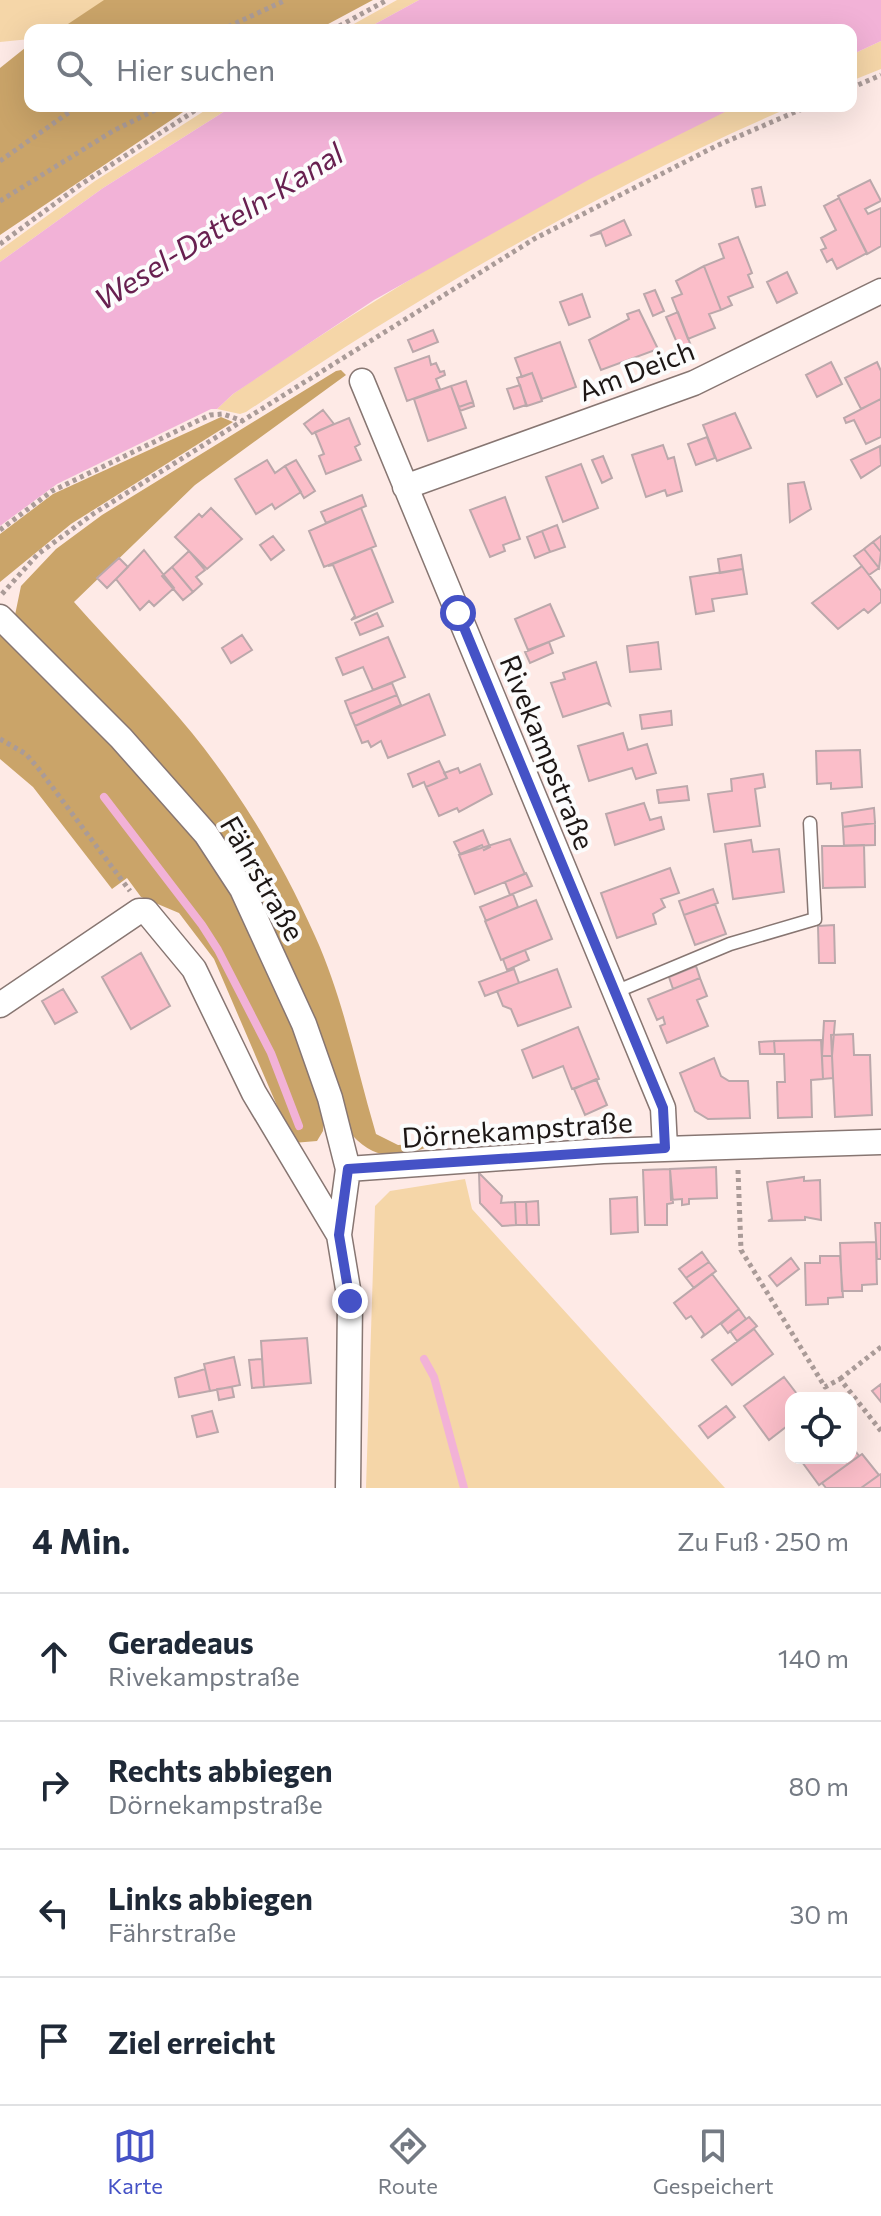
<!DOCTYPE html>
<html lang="de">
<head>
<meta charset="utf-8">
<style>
  :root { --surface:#fff; --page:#f2f2f3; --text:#1f2937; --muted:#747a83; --line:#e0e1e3; --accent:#4552c6 }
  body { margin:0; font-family:Commissioner,sans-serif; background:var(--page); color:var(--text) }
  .controls { position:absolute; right:24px; bottom:24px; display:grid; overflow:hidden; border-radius:16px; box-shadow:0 8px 32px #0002 }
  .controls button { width:72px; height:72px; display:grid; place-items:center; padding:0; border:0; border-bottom:2px solid var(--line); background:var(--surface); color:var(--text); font:40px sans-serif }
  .stop { position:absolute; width:24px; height:24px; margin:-18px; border:6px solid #4552c6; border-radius:50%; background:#fff }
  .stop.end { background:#4552c6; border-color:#fff; box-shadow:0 2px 8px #0008 }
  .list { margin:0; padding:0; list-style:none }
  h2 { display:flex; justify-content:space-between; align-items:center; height:104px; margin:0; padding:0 32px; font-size:34px }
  h2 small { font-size:26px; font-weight:400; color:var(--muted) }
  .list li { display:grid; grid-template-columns:52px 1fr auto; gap:24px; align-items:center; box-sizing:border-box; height:128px; padding:0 32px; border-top:2px solid var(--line) }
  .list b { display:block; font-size:30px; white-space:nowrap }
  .list p { margin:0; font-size:26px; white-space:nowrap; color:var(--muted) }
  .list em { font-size:26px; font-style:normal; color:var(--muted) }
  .icon { flex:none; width:44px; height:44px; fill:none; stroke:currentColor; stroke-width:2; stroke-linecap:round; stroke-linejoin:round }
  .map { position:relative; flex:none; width:881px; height:1488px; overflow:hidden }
  .search { position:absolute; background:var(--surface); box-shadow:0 8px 32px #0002; left:24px; right:24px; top:24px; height:88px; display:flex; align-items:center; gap:20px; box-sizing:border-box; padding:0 28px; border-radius:16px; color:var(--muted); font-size:30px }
  .sheet { height:616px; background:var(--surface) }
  nav { display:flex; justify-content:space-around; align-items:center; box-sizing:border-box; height:112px; border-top:2px solid var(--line); background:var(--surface); font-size:22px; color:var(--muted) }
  nav a { display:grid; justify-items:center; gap:4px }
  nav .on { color:var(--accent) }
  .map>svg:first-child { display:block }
</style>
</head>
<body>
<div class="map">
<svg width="881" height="1488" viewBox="0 0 881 1488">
  <rect width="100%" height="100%" fill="#feeae6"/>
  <path fill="#f5d6a8" d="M0 0H125L81 30H30V39L0 42Z
    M397 0H419L364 30H343Z
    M881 41V69L851 81V55Z
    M212 106H233L103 188 0 262V250L95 181Z
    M737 106H793C599 189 421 295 246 412L240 414 217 409 233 394C392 285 561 186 737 106Z
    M465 1179 472 1209 725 1488H366L375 1206 390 1191Z"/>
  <path fill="#caa469" d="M104 0H373L317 30H59Z
    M30 44V106H192L0 235V68Z
    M336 371 341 370 346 375 195 485 74 602C113 646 155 688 192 733 242 795 283 864 315 936 344 1000 356 1067 376 1134L398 1145 443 1142C406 1154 382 1167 352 1135L258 906 15 615 21 586 56 549 102 515Z
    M221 417 233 422 71 524 0 582V534L53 494Z
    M0 630 181 814 254 925 325 1105 323 1131 317 1141 293 1143 214 959 179 913 141 897 127 878 112 889 33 787 0 759Z"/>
  <path fill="#f2b2d7" d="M419 0H881V41L851 55V30H364Z
    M233 106H737L590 179 374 300 233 394 217 409H211L57 484 0 526V262L103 188Z"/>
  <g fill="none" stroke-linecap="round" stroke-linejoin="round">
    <path stroke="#f2b2d7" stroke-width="8" d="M104 797 202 925 218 950 271 1053 299 1126
      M424 1359 434 1377 464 1488"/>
  </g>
  <path fill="#fbbec9" stroke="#bba8ab" stroke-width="2" d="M870 180 881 201 865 209 868 214 881 208V246L867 254 838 196Z
    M761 187 765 205 756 207 752 189Z
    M839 198 867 253 837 269 832 259 827 262 821 250 826 248 821 238 836 230 824 206Z
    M624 220 631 235 606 246 601 233 590 236Z
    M738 237 752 273 748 275 753 287 728 297 732 305 721 310 704 266 724 258 719 244Z
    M704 266 721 310 709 314 715 328 688 339 672 298 682 294 676 281Z
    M787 272 797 293 777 303 767 282Z
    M655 290 664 311 653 316 644 294Z
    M582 294 590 317 569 325 560 302Z
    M639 310 658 349 601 370 589 340 629 319 627 314Z
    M678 312 691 346 680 350 666 317Z
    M433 330 438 342 413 352 408 340Z
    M560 342 576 387 542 399 532 373 522 377 515 358Z
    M429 356 431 365 436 363 440 372 444 371 445 375 436 379 440 389 407 401 395 368Z
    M831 362 842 384 817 397 806 375Z
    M877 362 881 371V399L861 409 845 378Z
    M532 373 542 401 527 406 517 378Z
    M466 381 473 402 459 407 451 386Z
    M520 385 526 405 514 409 507 389Z
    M451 386 466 428 428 441 414 399Z
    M881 399V437L866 444 854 420 846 423 844 418Z
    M473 402 474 406 460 411 459 407Z
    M323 410 334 424 312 434 304 424Z
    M735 413 751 448 717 461 703 425Z
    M349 418 360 444 355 447 361 460 326 474 319 456 324 454 315 432Z
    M707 437 715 458 696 465 688 444Z
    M663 445 668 459 674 457 682 491 667 496 665 490 646 497 632 455Z
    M880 446 881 465 861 478 851 460Z
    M603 456 612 478 602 483 592 460Z
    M267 460 275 473 285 466 301 492 275 509 272 504 256 514 235 479Z
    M296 460 315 491 304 498 285 466Z
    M581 464 598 508 563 522 546 477Z
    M804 482 811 509 790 522 788 484Z
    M362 495 366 506 326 523 321 512Z
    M505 497 520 539 503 545 505 551 490 557 470 510Z
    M211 508 242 539 207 569 175 537 199 514 202 517Z
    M361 508 376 546 324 567 309 531Z
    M557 525 565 547 550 552 542 531Z
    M542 531 550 552 535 558 527 537Z
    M273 536 284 550 271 560 260 545Z
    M881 536V552L873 542Z
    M873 542 881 552 879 568 864 549Z
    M371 548 393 602 351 620 355 616 333 565 328 566Z
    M864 549 879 568 869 575 854 556Z
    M144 550 174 588 154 606 149 601 140 610 116 579Z
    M189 551 205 570 196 577 202 584 193 592 172 567Z
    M741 555 743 569 720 573 718 559Z
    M119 558 128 567 107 588 97 578Z
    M862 566 881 591V602L868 613 864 609 838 629 812 603Z
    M172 567 193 592 183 600 162 576Z
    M743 569 747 594 712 599 714 611 696 614 690 577Z
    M550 604 564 636 528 650 515 619Z
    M377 613 383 626 360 635 355 623Z
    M242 635 252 650 231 663 222 648Z
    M388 637 405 677 373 690 363 667 343 675 336 658Z
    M549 642 553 653 530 663 525 652Z
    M658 642 661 669 630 672 627 646Z
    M596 662 610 705 607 703 563 717 551 683 565 679 563 673Z
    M392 683 397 695 350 714 345 701Z
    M429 694 445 735 388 758 381 741 371 747 368 741 362 743 355 726Z
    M397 695 401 705 355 726 350 714Z
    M671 711 672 725 642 729 640 715Z
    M623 733 628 750 647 744 656 773 636 779 632 768 589 781 578 746Z
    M860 750 862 787 831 789V783L817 784 816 751Z
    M439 761 447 778 426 787 424 782 413 787 408 774Z
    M480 764 492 794 459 812 457 808 439 816 426 787 447 778 444 773 458 768 460 773Z
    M763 774 765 787 755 789 760 826 714 832 708 794 732 791 731 779Z
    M687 786 689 800 659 803 657 790Z
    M644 803 650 820 661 817 664 829 615 845 606 814Z
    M874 808 875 823 843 827 842 813Z
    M875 823V845L844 846 843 827Z
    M483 830 490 847 484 850 482 845 460 854 454 842Z
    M510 839 525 874 475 894 459 855Z
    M751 840 753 852 779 849 784 892 733 899 725 844Z
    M864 845 865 887 823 888 822 846Z
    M670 868 679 893 661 899 665 907 653 914 656 924 617 938 601 893Z
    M526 873 532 886 510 895 505 882Z
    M713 889 718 903 684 915 679 901Z
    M513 894 518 907 486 921 480 907Z
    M536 900 552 939 501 960 485 921Z
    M715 904 726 934 695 945 684 915Z
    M834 925 835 963H819L818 926Z
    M525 950 529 960 507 970 503 959Z
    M141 953 170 1006 131 1029 102 977Z
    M696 966 700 978 673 989 669 977Z
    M514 969 519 983 485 996 479 982Z
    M557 969 571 1007 518 1026 511 1009 503 1006 497 991Z
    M700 978 707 996 697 1000 708 1026 667 1043 660 1026 665 1024 663 1017 657 1020 648 999Z
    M63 989 77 1012 55 1024 42 1001Z
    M824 1021H835L832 1056H822Z
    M578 1027 599 1079 572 1089 563 1066 533 1078 522 1050Z
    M853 1034 854 1055H870L872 1115 835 1117 831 1035Z
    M821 1040 823 1079 811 1080 812 1117 778 1118 777 1082H785L784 1054H775L774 1041Z
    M774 1041 775 1054H760L759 1042Z
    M822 1056H832L833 1078 823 1079Z
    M714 1058 721 1076 729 1081H748L750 1118 708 1119 695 1111 680 1073Z
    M596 1079 607 1105 585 1115 574 1089Z
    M716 1167 717 1198 689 1199V1204L682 1205V1199L671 1200 670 1169Z
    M670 1169 673 1203 667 1204V1225H645L643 1170Z
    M479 1173 502 1196 501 1203 515 1202 516 1225 502 1226 480 1203Z
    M804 1177V1181L820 1180 821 1220 805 1217V1220L768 1221 772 1219 767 1182Z
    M637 1197 638 1232 611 1234 610 1199Z
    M538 1201 539 1225H527L526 1202Z
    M515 1202H526L527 1225H516Z
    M875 1223H881V1259H877Z
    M876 1242 877 1284 862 1285V1291H842L840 1243Z
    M702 1252 709 1262 686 1278 679 1269Z
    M820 1256H840L843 1297 828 1298V1304L806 1305 805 1263H820Z
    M791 1258 799 1269 777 1286 769 1276Z
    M709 1262 716 1271 694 1288 686 1278Z
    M712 1274 739 1309 701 1338 704 1334 691 1316 686 1319 674 1303Z
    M739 1309 746 1319 728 1333 721 1324Z
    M749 1317 757 1326 737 1341 730 1331Z
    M754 1329 773 1354 732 1385 712 1360Z
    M307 1338 311 1383 264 1387 261 1341Z
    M234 1357 240 1385 210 1391 204 1364Z
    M262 1359 264 1387 252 1388 249 1360Z
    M205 1369 210 1391 179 1397 175 1378Z
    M784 1377 800 1398H791V1423L769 1440 744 1406Z
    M881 1384V1402L872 1391Z
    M232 1387 234 1397 219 1400 217 1389Z
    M726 1406 735 1417 708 1438 699 1426Z
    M212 1411 218 1432 197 1437 192 1416Z
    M851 1445 859 1456 819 1485 802 1462 807 1458H851Z
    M862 1454 879 1475 861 1488H826L822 1483Z
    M881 1474V1488H861L879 1475Z"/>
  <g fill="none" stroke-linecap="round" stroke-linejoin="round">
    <g stroke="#877672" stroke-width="15">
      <path id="lane" d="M615 992 730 944 815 919 810 823"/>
    </g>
    <g stroke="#877672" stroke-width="27">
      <path id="street" d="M362 381 663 1108 665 1148
        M405 487 694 383 881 291
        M0 617 121 738 206 834 242 889 304 1024 330 1098 348 1169 339 1235 350 1301 348 1488
        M0 1005 139 911H146L194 969 254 1093 339 1235
        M348 1169 603 1151 881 1142"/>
    </g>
    <path stroke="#aa9b98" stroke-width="5" stroke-dasharray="4 4" stroke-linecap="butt" d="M221 30 286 0
      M332 30 387 0
      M851 88 881 75
      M0 161 78 106
      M0 201 113 131 163 106
      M0 244 80 185 202 106
      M0 530 52 491 210 415 223 414 243 421
      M2 594 38 554 93 514 534 239 716 146 809 106
      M0 739 26 754 38 768 130 891
      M738 1170 741 1250 825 1387 840 1379 881 1431
      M840 1379 881 1347"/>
    <use href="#lane" stroke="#fff" stroke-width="12"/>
    <use href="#street" stroke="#fff" stroke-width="24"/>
  </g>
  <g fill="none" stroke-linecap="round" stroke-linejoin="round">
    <path stroke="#4552c6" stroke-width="10" d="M350 1301 339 1235 348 1169 665 1148 663 1108 458 613"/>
  </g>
  <g text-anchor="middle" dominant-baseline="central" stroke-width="8" stroke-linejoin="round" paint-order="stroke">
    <g font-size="28" fill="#1d1715" stroke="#fcfcfc">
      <text transform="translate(636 370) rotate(-21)">Am Deich</text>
      <text transform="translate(548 752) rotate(68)">Rivekampstraße</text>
      <text transform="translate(263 878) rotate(60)">Fährstraße</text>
      <text transform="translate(517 1129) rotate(-4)">Dörnekampstraße</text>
    </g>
    <g font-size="30" font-style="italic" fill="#682050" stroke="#fcfcfc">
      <text transform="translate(218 225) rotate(-32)">Wesel-Datteln-Kanal</text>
    </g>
  </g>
</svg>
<div class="controls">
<button><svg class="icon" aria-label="locate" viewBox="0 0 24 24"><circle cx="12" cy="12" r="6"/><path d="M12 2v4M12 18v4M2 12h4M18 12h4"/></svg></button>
</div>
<div class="stop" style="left:458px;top:613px"></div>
<div class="stop end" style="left:350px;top:1301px"></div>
<div class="search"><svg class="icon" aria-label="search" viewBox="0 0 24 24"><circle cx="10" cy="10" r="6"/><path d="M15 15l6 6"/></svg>Hier suchen</div>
</div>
<section class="sheet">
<h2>4 Min.<small>Zu Fuß · 250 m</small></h2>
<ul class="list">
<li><svg class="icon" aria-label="ahead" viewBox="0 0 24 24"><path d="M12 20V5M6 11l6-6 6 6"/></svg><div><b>Geradeaus</b><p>Rivekampstraße</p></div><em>140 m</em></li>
<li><svg class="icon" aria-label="right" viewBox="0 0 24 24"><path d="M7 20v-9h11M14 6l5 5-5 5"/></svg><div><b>Rechts abbiegen</b><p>Dörnekampstraße</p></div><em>80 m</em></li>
<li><svg class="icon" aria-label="left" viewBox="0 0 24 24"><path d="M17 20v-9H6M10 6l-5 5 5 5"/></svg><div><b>Links abbiegen</b><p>Fährstraße</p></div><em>30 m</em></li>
<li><svg class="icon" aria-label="arrive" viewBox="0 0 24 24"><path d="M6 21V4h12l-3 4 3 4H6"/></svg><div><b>Ziel erreicht</b></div></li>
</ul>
</section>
<nav>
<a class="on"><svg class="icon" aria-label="map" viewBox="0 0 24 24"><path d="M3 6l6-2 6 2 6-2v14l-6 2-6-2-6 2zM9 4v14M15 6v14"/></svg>Karte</a>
<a><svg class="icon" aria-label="directions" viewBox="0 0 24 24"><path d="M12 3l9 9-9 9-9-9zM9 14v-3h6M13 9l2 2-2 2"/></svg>Route</a>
<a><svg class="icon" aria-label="saved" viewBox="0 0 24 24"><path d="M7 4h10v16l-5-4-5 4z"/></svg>Gespeichert</a>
</nav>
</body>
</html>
